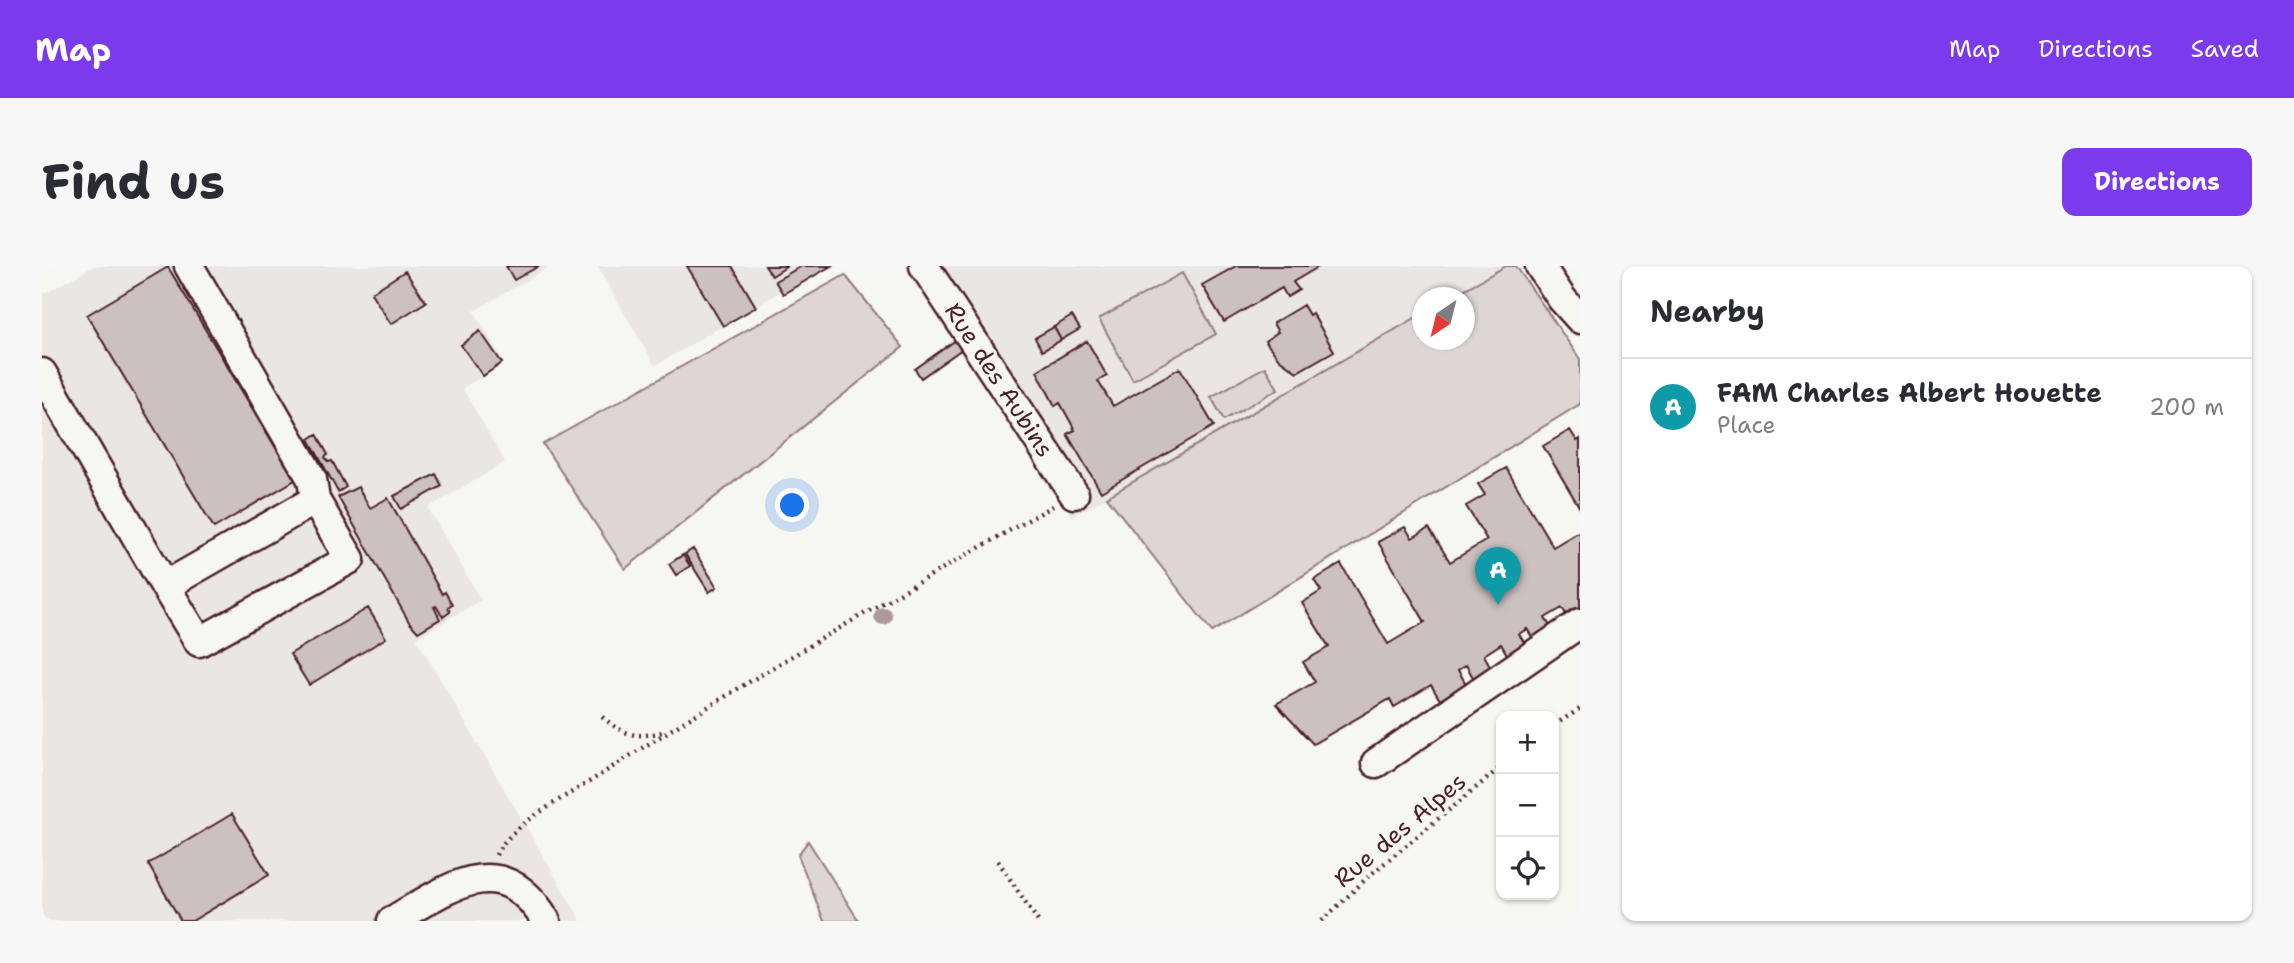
<!DOCTYPE html>
<html lang="en">
<head>
<meta charset="utf-8">
<style>
  :root { --surface:#fff; --page:#f7f7f7; --text:#2b2b33; --muted:#7c7c81; --line:#e1e1e2; --accent:#7c3aed }
  body { margin:0; font-family:"Shantell Sans",sans-serif; background:var(--page); color:var(--text) }
  .controls { position:absolute; right:21px; bottom:21px; display:grid; overflow:hidden; border-radius:14px; box-shadow:0 2px 5px #0004 }
  .controls button { width:63px; height:63px; display:grid; place-items:center; padding:0; border:0; border-bottom:2px solid var(--line); background:var(--surface); color:var(--text); font:35px sans-serif }
  .compass { position:absolute; left:1370px; top:21px; width:63px; height:63px; border-radius:50%; background:var(--surface); box-shadow:0 2px 5px #0004; rotate:215deg }
  .you { position:absolute; left:751px; top:240px; width:24px; height:24px; margin:-18px; border:5px solid #fff; border-radius:50%; background:#1a73e8; box-shadow:0 0 0 10px #1a73e833 }
  .badge { display:grid; place-items:center; width:46px; height:46px; border-radius:50%; background:var(--accent); color:#fff; font-size:23px; font-weight:700 }
  .pin { position:absolute; translate:-50% -58px; filter:drop-shadow(0 2px 4px #0008) }
  .pin::after { content:''; position:absolute; top:37px; width:24px; height:21px; background:inherit; clip-path:polygon(0 0,100% 0,50% 100%) }
  .list { margin:0; padding:0; list-style:none }
  h2 { display:flex; justify-content:space-between; align-items:center; height:91px; margin:0; padding:0 28px; font-size:30px }
  h2 small { font-size:23px; font-weight:400; color:var(--muted) }
  .list li { display:grid; grid-template-columns:46px 1fr auto; gap:21px; align-items:center; box-sizing:border-box; height:98px; padding:0 28px; border-top:2px solid var(--line) }
  .list b { display:block; font-size:26px; white-space:nowrap }
  .list p { margin:0; font-size:23px; white-space:nowrap; color:var(--muted) }
  .list em { font-size:23px; font-style:normal; color:var(--muted) }
  .icon { flex:none; width:38px; height:38px; fill:none; stroke:currentColor; stroke-width:2; stroke-linecap:round; stroke-linejoin:round }
  .map { position:relative; flex:none; width:1538px; height:655px; overflow:hidden; border-radius:14px }
  header { display:flex; align-items:center; gap:42px; box-sizing:border-box; height:98px; padding:0 35px; background:var(--accent); color:#fff }
  header strong { font-size:33px }
  nav { display:flex; gap:38px; margin-inline-start:auto; font-size:24px }
  .intro { display:flex; align-items:center; justify-content:space-between; box-sizing:border-box; height:168px; padding:0 42px }
  h1 { margin:0; font-size:49px }
  .button { padding:18px 32px; border-radius:14px; background:var(--accent); color:#fff; font-size:24px; font-weight:700 }
  main { display:flex; gap:42px; padding:0 42px }
  aside { flex:1; background:var(--surface); border-radius:14px; box-shadow:0 2px 5px #0004 }
  .map>svg:first-child { display:block }
</style>
</head>
<body>
<header>
<strong>Map</strong>
<nav><a>Map</a><a>Directions</a><a>Saved</a></nav>
</header>
<div class="intro"><h1>Find us</h1><a class="button">Directions</a></div>
<main>
<div class="map">
<svg width="1538" height="655" viewBox="0 0 1538 655">
  <rect width="100%" height="100%" fill="#f6f6f2"/>
  <filter id="ink" filterUnits="userSpaceOnUse"><feTurbulence type="fractalNoise" baseFrequency=".0143" numOctaves="2"/><feDisplacementMap in="SourceGraphic" scale="14" xChannelSelector="R" yChannelSelector="G"/><feConvolveMatrix kernelMatrix="1 2 1 2 8 2 1 2 1" color-interpolation-filters="sRGB"/></filter>
  <g filter="url(#ink)">
    <path fill="#e9e6e3" d="M52 0H509L432 45 462 97 420 122 463 196 386 242 439 334 374 372 539 655H0V29Z
      M555 0H781L613 100Z
      M877 0H1464L1409 31 1380 32V48L1030 251Z"/>
    <path fill="#ddd6d5" stroke="#947a80" stroke-width="2" d="M1464 0H1474L1538 93V138L1170 366 1065 231 1380 48V74H1422V32L1409 31Z
      M1140 7 1174 68 1091 114 1057 53Z
      M803 9 861 81 583 303 501 178Z
      M1223 101 1236 123 1182 154 1169 131Z
      M766 575 817 655H782L756 589Z"/>
    <path fill="#ccc1c0" stroke="#4a1f2b" stroke-width="2" d="M464 0H497L472 14Z
      M645 0H690L714 41 681 60Z
      M723 0H744V1L730 10Z
      M760 0H789L741 28 733 15Z
      M1194 0H1275L1276 1 1251 16 1257 24 1245 31 1240 22 1182 56 1160 19Z
      M126 1 253 214 172 262 45 49Z
      M363 5 384 36 349 58 329 27Z
      M1261 39 1267 49 1270 47 1292 85 1255 106 1237 93 1223 75 1236 66 1231 57Z
      M1030 50 1038 63 1019 74 1012 61Z
      M1012 61 1019 74 1000 85 993 72Z
      M438 65 460 97 441 110 419 79Z
      M921 69 927 78 879 112 873 103Z
      M1045 75 1065 110 1056 115 1071 140 1138 102 1172 160 1059 226 1025 168 1033 164 1018 137 1013 140 995 105Z
      M1528 164 1535 175 1538 173V242L1501 180Z
      M275 168 286 189 283 191 286 196 290 195 304 221 296 226 267 173Z
      M1464 202 1511 281 1538 265V348L1528 354 1520 342 1503 352 1513 368 1495 379 1485 363 1477 368 1485 381 1467 392 1459 378 1442 389 1451 405 1433 415 1424 399 1416 404 1424 418 1398 434 1389 419 1352 441 1348 433 1271 478 1234 438 1273 416 1261 396 1287 381 1260 337 1279 325 1272 314 1299 298 1346 378 1383 356 1336 276 1363 261 1370 272 1387 262 1408 296 1445 274 1424 240 1443 229 1436 218Z
      M394 208 400 220 359 243 352 230Z
      M316 221 328 242 346 232 400 328 403 326 410 338 406 341 408 346 401 351 394 340 392 341 398 353 376 366 367 356 296 231Z
      M651 283 675 321 667 326 643 288Z
      M641 289 648 300 634 309 627 298Z
      M326 342 344 372 267 419 248 388Z
      M190 548 227 609 150 655H139L106 598Z"/>
    <g fill="none" stroke-linecap="round" stroke-linejoin="round">
      <g stroke="#4a1f2b" stroke-width="33">
        <path id="minor" d="M147 0 270 213 273 234
          M882 0 1032 228
          M1498 0 1520 33 1538 53
          M0 107 123 320
          M273 234 308 293 157 376 123 320Z
          M1334 497 1538 357
          M350 655C406 622 460 580 504 655"/>
      </g>
      <path stroke="#4a1f2b" stroke-width="4.5" stroke-dasharray="2 5" stroke-linecap="butt" d="M560 451C584 470 594 473 624 465
        M1512 459 1538 443
        M454 589C467 559 529 528 558 509 705 414 858 326 1011 240
        M956 595 996 655
        M1280 655 1327 610 1459 501"/>
      <use href="#minor" stroke="#f6f6f2" stroke-width="28"/>
    </g>
    <circle fill="#ac999c" cx="841" cy="350" r="9"/>
  </g>
  <g text-anchor="middle" dominant-baseline="central" stroke-width="6" stroke-linejoin="round" paint-order="stroke">
    <g font-size="24" fill="#4a1f2b" stroke="#f6f6f2">
      <text transform="translate(957 114) rotate(57)">Rue des Aubins</text>
      <text transform="translate(1358 564) rotate(-40)">Rue des Alpes</text>
    </g>
  </g>
</svg>
<div class="controls">
<button>+</button>
<button>−</button>
<button><svg class="icon" aria-label="locate" viewBox="0 0 24 24"><circle cx="12" cy="12" r="6"/><path d="M12 2v4M12 18v4M2 12h4M18 12h4"/></svg></button>
</div>
<svg class="compass" viewBox="-18 -18 36 36"><path d="M0-13l5 13h-10z" fill="#e53935"/><path d="M0 13l5-13h-10z" fill="#7c7c81"/></svg>
<div class="you"></div>
<div class="pin badge" style="left:1456px;top:339px;background:#0f9aa8">A</div>
</div>
<aside>
<h2>Nearby<small></small></h2>
<ul class="list">
<li><span class="badge" style="background:#0f9aa8">A</span><div><b>FAM Charles Albert Houette</b><p>Place</p></div><em>200 m</em></li>
</ul>
</aside>
</main>
</body>
</html>
